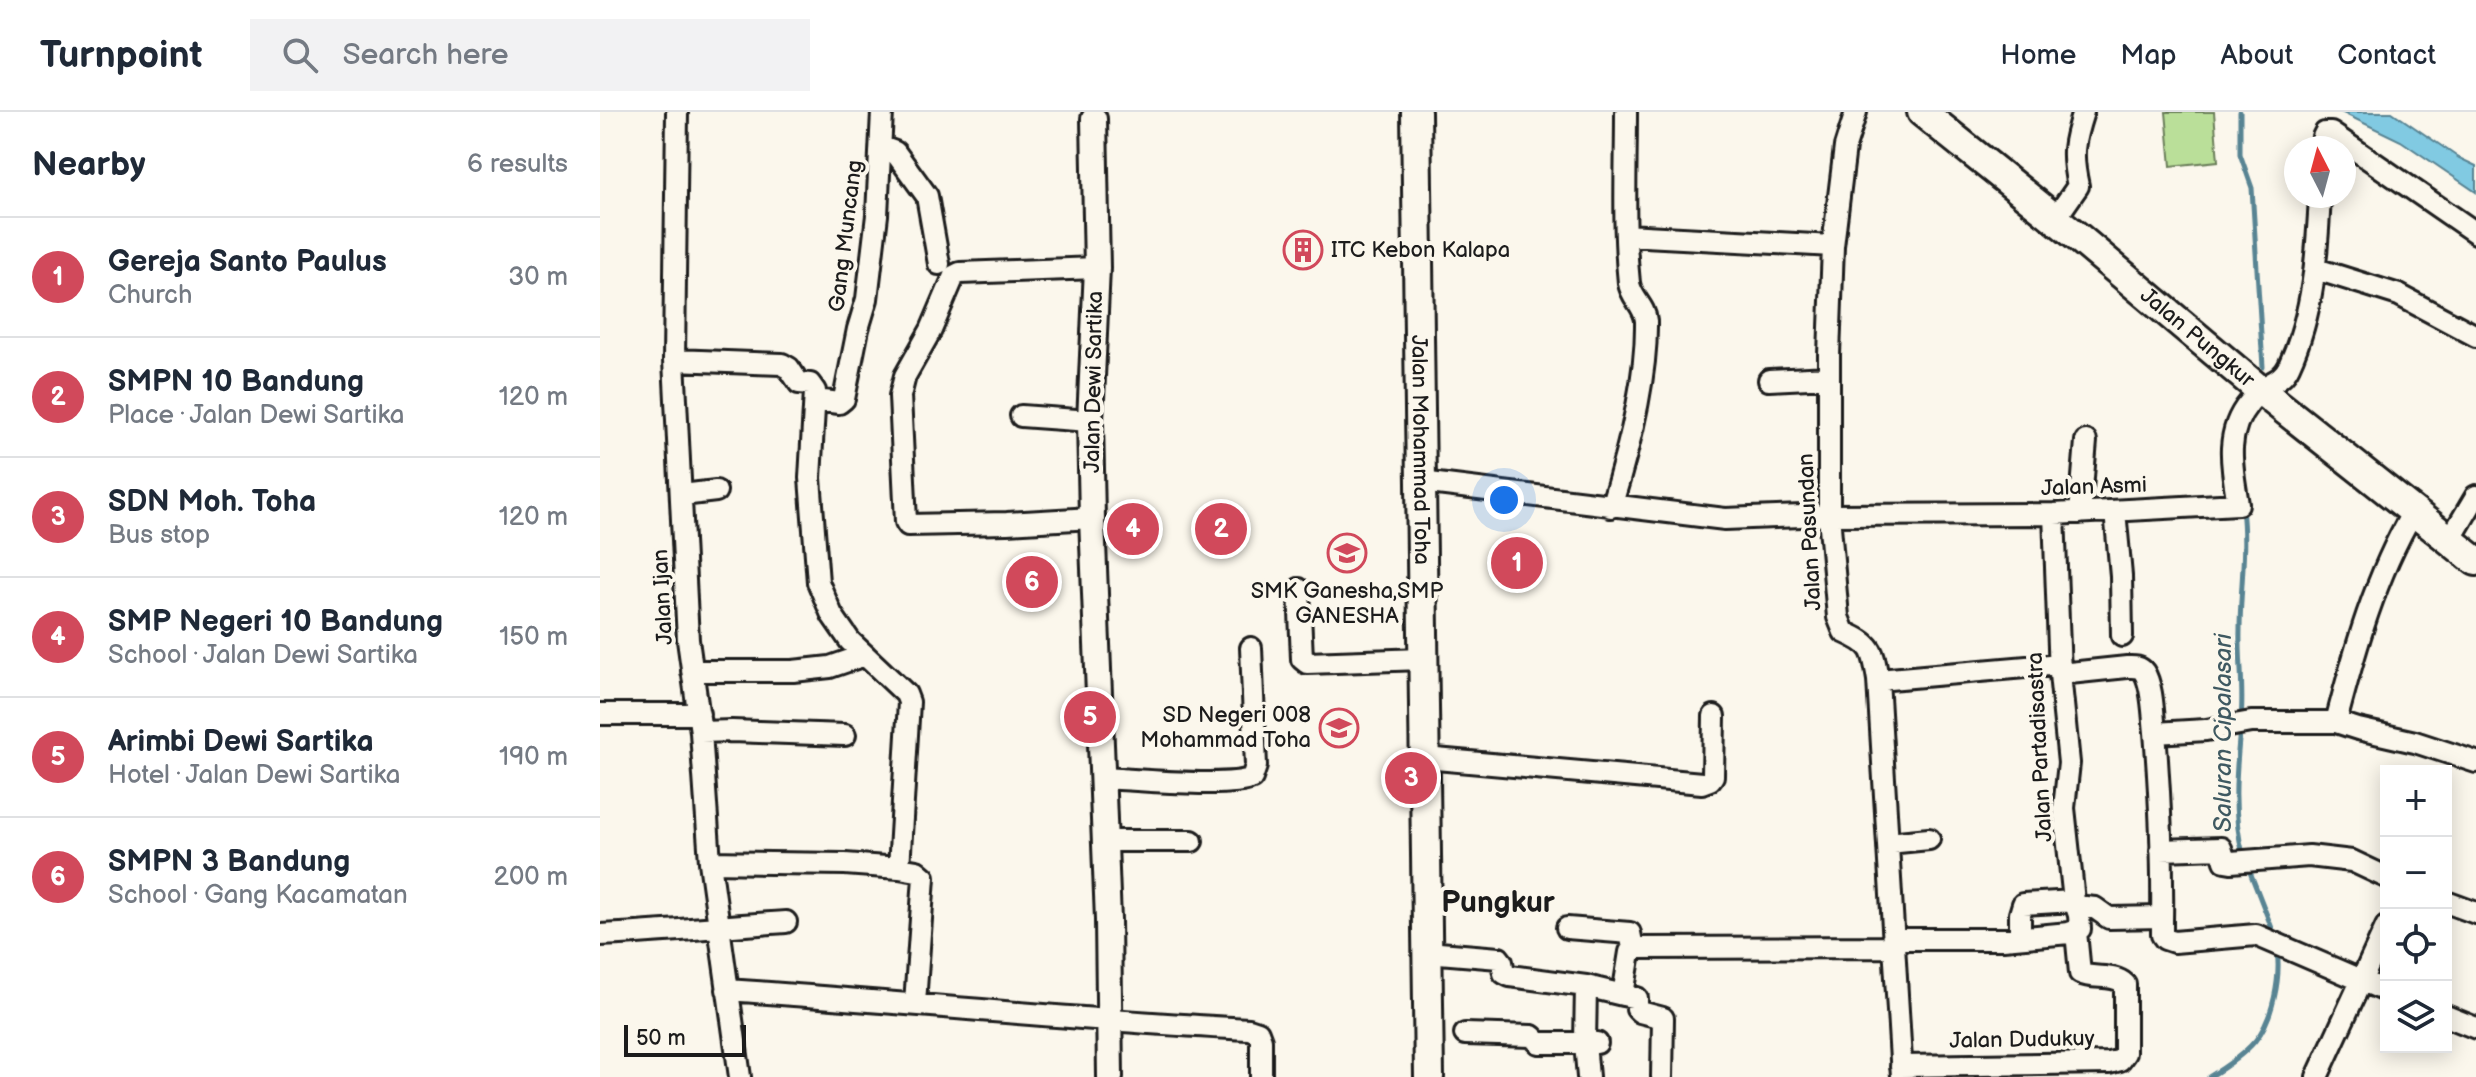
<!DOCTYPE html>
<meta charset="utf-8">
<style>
:root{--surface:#fff;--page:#f2f2f3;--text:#1f2937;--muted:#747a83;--line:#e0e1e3;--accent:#d1495b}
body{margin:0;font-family:"Balsamiq Sans",sans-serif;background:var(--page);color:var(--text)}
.controls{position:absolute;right:24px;bottom:24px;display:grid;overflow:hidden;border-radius:0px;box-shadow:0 4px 20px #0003}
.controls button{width:72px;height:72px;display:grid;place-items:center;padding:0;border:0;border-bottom:2px solid var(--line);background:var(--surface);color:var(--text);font:40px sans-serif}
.compass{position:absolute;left:1684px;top:24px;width:72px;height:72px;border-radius:50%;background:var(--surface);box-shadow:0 4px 20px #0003;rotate:354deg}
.scale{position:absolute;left:24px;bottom:20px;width:122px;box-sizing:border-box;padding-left:8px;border:4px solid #1c1c1c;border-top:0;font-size:22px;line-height:28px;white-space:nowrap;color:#1c1c1c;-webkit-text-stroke:6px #fbf7ec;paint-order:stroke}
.you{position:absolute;left:904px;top:388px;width:28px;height:28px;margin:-20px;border:6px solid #fff;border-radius:50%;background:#1a73e8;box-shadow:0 0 0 12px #1a73e833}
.badge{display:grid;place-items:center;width:52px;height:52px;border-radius:50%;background:var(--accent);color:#fff;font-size:26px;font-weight:700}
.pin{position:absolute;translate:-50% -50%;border:4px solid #fff;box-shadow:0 2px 8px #0006}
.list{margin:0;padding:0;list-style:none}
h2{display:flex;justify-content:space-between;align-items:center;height:104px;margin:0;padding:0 32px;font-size:34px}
h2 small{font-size:26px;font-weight:400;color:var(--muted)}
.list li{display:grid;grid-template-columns:52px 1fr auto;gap:24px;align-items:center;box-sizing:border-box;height:120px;padding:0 32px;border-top:2px solid var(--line)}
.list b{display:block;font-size:30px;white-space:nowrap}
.list p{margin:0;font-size:26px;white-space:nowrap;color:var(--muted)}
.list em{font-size:26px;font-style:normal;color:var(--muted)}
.icon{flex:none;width:44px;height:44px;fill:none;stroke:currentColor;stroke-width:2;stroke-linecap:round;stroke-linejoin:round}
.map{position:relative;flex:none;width:1876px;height:965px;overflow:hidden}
header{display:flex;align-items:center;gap:48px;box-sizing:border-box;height:112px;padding:0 40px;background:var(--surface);border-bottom:2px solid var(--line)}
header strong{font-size:38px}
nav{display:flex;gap:44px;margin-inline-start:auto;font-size:28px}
.search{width:560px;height:72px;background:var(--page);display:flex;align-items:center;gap:20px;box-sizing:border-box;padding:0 28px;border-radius:0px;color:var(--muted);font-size:30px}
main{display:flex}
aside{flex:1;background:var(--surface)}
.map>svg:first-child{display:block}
.green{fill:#badf99;stroke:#6b7e5a;stroke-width:2}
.water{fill:#81cae2;stroke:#598493;stroke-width:2}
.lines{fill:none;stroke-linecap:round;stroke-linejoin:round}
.stream{stroke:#598493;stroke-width:5}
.minor-casing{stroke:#1c1c1c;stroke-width:26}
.tertiary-casing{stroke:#1c1c1c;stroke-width:30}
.secondary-casing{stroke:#1c1c1c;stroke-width:34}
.minor{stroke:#fbf7ec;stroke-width:20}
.tertiary{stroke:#fbf7ec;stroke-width:24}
.secondary{stroke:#fbf7ec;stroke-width:28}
.labels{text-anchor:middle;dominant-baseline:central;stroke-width:8;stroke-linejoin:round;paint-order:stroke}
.street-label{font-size:22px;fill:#1c1c1c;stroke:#fbf7ec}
.poi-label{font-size:22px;fill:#1c1c1c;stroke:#fbf7ec;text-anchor:start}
.water-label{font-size:24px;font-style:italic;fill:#3f5961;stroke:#fbf7ec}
.district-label{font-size:30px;font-weight:bold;fill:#1c1c1c;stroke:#fbf7ec}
</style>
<header>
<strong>Turnpoint</strong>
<div class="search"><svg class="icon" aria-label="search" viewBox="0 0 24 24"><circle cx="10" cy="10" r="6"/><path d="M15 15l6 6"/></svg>Search here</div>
<nav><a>Home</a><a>Map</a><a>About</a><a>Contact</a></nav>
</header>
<main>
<aside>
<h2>Nearby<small>6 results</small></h2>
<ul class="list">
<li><span class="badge">1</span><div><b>Gereja Santo Paulus</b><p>Church</p></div><em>30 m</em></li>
<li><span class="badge">2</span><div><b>SMPN 10 Bandung</b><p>Place · Jalan Dewi Sartika</p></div><em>120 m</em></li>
<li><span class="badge">3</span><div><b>SDN Moh. Toha</b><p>Bus stop</p></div><em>120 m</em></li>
<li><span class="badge">4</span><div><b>SMP Negeri 10 Bandung</b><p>School · Jalan Dewi Sartika</p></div><em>150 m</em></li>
<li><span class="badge">5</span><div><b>Arimbi Dewi Sartika</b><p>Hotel · Jalan Dewi Sartika</p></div><em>190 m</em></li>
<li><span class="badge">6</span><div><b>SMPN 3 Bandung</b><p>School · Gang Kacamatan</p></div><em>200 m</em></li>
</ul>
</aside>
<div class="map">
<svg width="1876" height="965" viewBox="0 0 1876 965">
<rect width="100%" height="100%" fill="#fbf7ec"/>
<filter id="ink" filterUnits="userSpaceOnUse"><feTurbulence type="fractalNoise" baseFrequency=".0125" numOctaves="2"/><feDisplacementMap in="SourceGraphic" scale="16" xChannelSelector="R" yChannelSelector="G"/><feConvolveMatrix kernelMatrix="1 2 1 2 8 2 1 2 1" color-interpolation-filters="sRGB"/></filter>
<g filter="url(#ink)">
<path class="green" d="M 1566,0 L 1614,0 L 1618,49 L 1571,54 Z"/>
<path class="water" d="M 1741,0 L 1792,0 L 1859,46 L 1876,54 L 1876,80 L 1801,29 Z"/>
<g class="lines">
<path class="stream" d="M 1640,0 L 1640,42 L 1652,76 L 1663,255
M 1641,607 C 1644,577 1639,548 1640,518 C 1640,479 1647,437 1642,397
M 1640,617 C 1636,659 1632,701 1643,742
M 1648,755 L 1675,824
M 1609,965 C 1624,956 1643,943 1655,929 C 1673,907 1681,866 1677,838"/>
<g class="minor-casing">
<path id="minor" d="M 77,0 L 74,248 L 88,528 L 101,620 L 110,750 L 140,965
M 1256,0 L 1245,35 L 1233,134 L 1229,243 L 1229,403 L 1238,505 L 1244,520 C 1273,533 1273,537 1278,568 L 1302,965
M 281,35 L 295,40 L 327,84 L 339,152
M 1722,36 L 1723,25 L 1725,21 L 1731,21 L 1876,121
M 1455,107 L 1478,74 C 1471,42 1473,31 1483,0
M 1026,123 L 1233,134
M 1716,157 L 1799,183 L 1876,224
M 74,248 L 182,252 L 189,256 L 199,271 L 210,272 L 215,279 L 210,366 L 218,470 L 232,503 L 250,529 L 306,582 L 309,590 L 299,756 L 317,759 L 324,765 L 315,891
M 1169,268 L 1229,265
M 216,288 L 239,291 L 244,287 L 258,217 L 267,187 L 277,103 L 282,0
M 421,304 L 490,309
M 821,370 L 1125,407 L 1229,403 L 1454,402 L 1638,392 C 1632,356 1624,321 1649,291 C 1653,287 1656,281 1661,277 C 1672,270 1683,267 1689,254 C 1714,200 1717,142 1720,84
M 82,383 L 116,379
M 1011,395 C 1028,340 1047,266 1046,209 C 1045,194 1031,186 1029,171 C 1023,114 1026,57 1026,0
M 1515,399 L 1521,464 L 1522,524
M 1480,401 L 1486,329
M 492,406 L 407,411 L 308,413 L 306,410 L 300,284 L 305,264 L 331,218 L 354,164 L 360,161 L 497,156
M 1850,428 L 1876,384
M 699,477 L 702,547 L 707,551 L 823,547
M 92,559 L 193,559 L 230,555 L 265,543
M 1460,562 L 1527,555 C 1533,555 1540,554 1544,560 C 1553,574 1553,604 1555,620 C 1560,684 1563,748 1562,811 L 1562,823 L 1565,827 L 1574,830 L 1656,823 L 1786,879
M 1278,568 L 1460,552
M 0,602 L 99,602
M 1736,610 C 1755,537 1775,465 1813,400
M 101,620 L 132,619 L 245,623
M 1555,621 L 1606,618 L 1651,610 L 1736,610 L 1758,617 L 1815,630 L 1876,650
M 825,646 L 1102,671 L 1110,668 L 1113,664 L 1114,604
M 501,666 C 531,667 630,677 652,666 L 656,654 L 651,536
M 505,729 L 592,729
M 1288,731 L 1329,727
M 1561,738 L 1621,736 L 1625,749 L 1631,750 L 1709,744 L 1752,749 L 1786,765
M 110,750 L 245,752 L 299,756
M 1846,790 L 1876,801
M 1476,794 L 1495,796 L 1509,806 L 1562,805
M 0,823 C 62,820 124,814 186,810
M 1420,825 L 1420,802 L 1423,792 L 1474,789
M 1292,827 L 1403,827 L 1469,821 L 1480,817 L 1479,803 L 1474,789 L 1464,696 L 1469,651 L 1460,562 L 1454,402
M 1033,836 L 1293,835
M 827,840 L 899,846 L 902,850 L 904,861 L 910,864 L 986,874 L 1023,883 L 1030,840 L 1033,836 L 1030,821 L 967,816
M 986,874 L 985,931 L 988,965
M 127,878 C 301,890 474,908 649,917 L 658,920 L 661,928 L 661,965
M 1023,883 L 1037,886 L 1037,897 L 1040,900 L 1063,906 L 1062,965
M 1846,904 L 1876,916
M 865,922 L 932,924 L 939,931 L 997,931
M 1301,954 L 1509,951 L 1520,948 L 1525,941 L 1525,872 C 1513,861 1494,868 1480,861 L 1476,820
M 1717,965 L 1786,815"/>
</g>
<g class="tertiary-casing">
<path id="tertiary" d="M 494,7 L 497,156 L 490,309 L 492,406 L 508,808 L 510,965"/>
</g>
<g class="secondary-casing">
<g id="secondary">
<path id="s1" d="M 816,0 L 829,965"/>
<path id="s2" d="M 1322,0 L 1479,126 L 1660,278 L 1876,449"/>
</g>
</g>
<use href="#minor" class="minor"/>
<use href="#tertiary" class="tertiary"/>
<use href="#secondary" class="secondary"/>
</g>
</g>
<defs>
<g id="building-ring" transform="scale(2)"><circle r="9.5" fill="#fbf7ec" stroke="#d1495b" stroke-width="1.5"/><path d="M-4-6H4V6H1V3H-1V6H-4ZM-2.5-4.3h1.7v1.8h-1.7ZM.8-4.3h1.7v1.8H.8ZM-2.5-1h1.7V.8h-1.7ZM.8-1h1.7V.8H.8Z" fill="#d1495b"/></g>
<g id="school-ring" transform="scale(2)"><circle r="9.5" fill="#fbf7ec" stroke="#d1495b" stroke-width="1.5"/><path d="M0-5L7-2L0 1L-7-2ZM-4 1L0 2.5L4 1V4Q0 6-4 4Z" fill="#d1495b"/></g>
</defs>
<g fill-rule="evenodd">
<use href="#building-ring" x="703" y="138"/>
<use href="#school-ring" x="747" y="441"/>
<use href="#school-ring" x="739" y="616"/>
</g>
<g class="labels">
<g class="street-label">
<text transform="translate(246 124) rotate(-83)">Gang Muncang</text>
<text stroke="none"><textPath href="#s2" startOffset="356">Jalan Pungkur</textPath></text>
<text transform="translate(494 270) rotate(-89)">Jalan Dewi Sartika</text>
<text stroke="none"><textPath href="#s1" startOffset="338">Jalan Mohammad Toha</textPath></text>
<text transform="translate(1494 375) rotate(-2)">Jalan Asmi</text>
<text transform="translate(1210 420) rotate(-93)">Jalan Pasundan</text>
<text transform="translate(63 485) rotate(-93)">Jalan Ijan</text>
<text transform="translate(1440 635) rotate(-93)">Jalan Partadisastra</text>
<text transform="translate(1422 928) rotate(-1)">Jalan Dudukuy</text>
</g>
<g class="poi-label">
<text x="731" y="138">ITC Kebon Kalapa</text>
<text x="747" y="479" text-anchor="middle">SMK Ganesha,SMP<tspan x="747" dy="25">GANESHA</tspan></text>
<text x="711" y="603" text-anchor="end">SD Negeri 008<tspan x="711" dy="25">Mohammad Toha</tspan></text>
</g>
<g class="water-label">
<text transform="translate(1623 621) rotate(-90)">Saluran Cipalasari</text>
</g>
<g class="district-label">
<text x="898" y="791">Pungkur</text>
</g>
</g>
</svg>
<div class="controls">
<button>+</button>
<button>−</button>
<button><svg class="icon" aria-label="locate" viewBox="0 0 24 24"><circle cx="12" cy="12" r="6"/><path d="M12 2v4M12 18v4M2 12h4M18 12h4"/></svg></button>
<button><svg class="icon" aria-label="layers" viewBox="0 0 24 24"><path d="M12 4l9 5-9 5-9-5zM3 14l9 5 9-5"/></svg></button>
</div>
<svg class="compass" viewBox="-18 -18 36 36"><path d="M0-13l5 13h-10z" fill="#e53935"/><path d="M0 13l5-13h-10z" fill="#747a83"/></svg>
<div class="scale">50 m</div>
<div class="you"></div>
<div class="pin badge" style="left:917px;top:451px">1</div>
<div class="pin badge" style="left:621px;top:417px">2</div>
<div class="pin badge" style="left:811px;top:666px">3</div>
<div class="pin badge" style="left:533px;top:417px">4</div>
<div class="pin badge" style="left:490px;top:605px">5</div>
<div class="pin badge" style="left:432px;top:470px">6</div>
</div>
</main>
